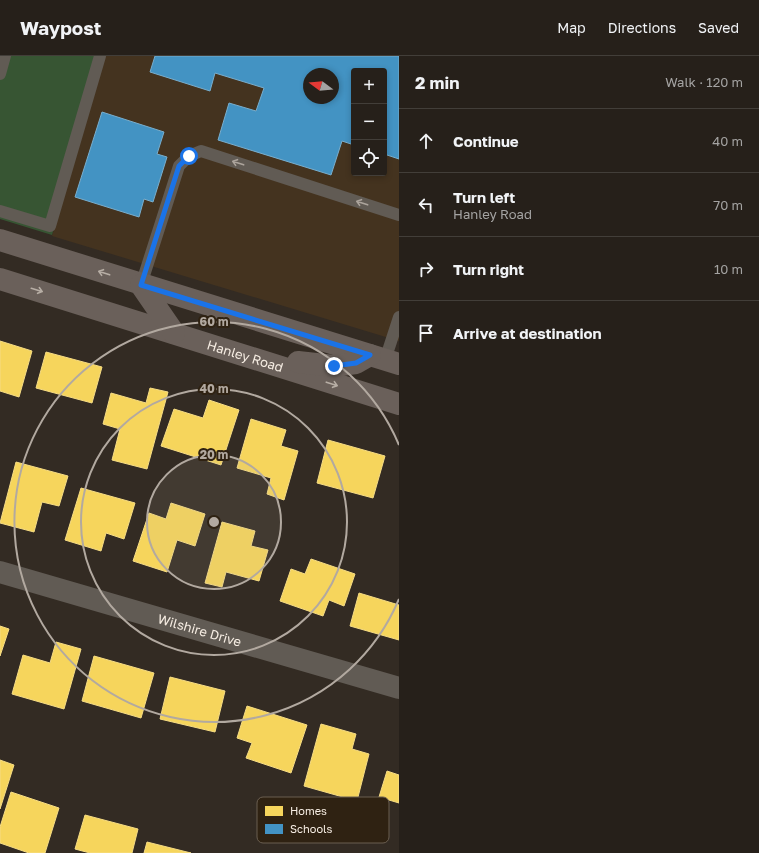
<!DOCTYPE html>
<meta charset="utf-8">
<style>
:root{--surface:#26201a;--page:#322d27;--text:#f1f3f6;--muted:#a4a3a2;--line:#423e39}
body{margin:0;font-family:"Golos Text",sans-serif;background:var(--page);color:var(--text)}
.controls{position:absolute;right:12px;top:12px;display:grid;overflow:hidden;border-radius:4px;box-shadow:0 2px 6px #0003}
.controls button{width:36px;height:36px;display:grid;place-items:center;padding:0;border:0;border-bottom:1px solid var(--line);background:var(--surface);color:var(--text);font:20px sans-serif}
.compass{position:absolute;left:303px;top:12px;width:36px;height:36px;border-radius:50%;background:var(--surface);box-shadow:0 2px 6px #0003;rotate:286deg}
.stop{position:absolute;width:12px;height:12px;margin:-9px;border:3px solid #1a73e8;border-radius:50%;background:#fff}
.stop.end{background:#1a73e8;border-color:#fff;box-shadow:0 1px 4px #0008}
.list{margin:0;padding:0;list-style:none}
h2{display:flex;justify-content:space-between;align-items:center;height:52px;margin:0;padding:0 16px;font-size:17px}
h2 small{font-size:13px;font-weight:400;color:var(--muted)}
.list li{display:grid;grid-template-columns:26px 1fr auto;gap:12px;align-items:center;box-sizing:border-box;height:64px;padding:0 16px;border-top:1px solid var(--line)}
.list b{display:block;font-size:15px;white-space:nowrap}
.list p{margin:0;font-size:13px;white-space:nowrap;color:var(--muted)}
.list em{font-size:13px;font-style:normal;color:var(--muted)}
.icon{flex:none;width:22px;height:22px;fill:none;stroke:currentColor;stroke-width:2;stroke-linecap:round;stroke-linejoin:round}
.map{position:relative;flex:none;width:399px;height:797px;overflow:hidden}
header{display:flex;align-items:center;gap:24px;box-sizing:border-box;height:56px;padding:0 20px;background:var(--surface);border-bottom:1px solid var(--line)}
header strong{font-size:19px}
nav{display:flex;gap:22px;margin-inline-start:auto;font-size:14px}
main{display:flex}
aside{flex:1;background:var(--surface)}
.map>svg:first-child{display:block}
.built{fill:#44331f;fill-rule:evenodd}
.green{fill:#375533}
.homes{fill:#f6d55c;stroke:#f6dc84}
.schools{fill:#4393c3;stroke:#79aecd;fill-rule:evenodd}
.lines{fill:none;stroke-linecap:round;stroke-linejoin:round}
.lane{stroke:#615b54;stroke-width:12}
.street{stroke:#615b54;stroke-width:22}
.secondary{stroke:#6a605a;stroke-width:22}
.oneway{stroke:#aca49c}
.oneway2{stroke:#b7aea5}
.route{stroke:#1a73e8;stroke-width:5}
.ring{fill:none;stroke:#b2a9a0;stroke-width:2}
.labels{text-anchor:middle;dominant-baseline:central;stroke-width:4;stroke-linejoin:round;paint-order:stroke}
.street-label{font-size:13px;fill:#f6ede3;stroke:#2f2212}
.key{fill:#2f2212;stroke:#6b5f51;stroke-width:1}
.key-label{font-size:11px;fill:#f6ede3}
.centre{fill:#b2a9a0;stroke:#2f2212;stroke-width:2}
.ring-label{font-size:12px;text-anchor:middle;font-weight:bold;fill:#b2a9a0;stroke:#2f2212;stroke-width:4;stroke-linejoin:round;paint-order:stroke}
</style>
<header>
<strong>Waypost</strong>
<nav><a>Map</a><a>Directions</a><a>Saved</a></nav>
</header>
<main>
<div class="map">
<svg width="399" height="797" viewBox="0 0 399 797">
<rect width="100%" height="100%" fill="#332b23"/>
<path class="built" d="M 103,0 L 399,0 L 399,285 L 52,180 ZM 354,15 L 384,15 L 384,117 L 354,117 ZM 309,18 L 333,18 L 333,42 L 309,42 Z"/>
<path class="green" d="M 0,0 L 103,0 L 52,179 L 0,163 Z"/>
<path class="homes" d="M 0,285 L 32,295 L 19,341 L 0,335 Z
M 46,296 L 102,311 L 92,347 L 36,332 Z
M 150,332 L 168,336 L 147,413 L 112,404 L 120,373 L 103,368 L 111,337 L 146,347 Z
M 209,344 L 239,354 L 221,409 L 161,390 L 174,353 L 203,362 Z
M 251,363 L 286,374 L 281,390 L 298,395 L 284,444 L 267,438 L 271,422 L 237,412 Z
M 328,384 L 385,400 L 373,442 L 317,427 Z
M 16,406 L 68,420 L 59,450 L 42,446 L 34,476 L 0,467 Z
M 81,432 L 135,447 L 124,483 L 106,477 L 101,495 L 65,484 Z
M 171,447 L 205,458 L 195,490 L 177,484 L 167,516 L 133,505 L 149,457 L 166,463 Z
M 222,466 L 255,475 L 251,490 L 268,494 L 259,525 L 226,516 L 222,531 L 205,527 Z
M 311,503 L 355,518 L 344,550 L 329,544 L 323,560 L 280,545 L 291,513 L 305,518 Z
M 359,537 L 399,549 L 399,584 L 350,570 Z
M 0,570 L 9,573 L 0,600 Z
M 56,586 L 81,593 L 64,653 L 12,638 L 23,599 L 50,607 Z
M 94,600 L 154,617 L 141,662 L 82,645 Z
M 170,621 L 225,635 L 215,676 L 160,663 Z
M 247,650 L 307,669 L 291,717 L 246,702 L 252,687 L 237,682 Z
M 321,668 L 356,678 L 352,693 L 369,698 L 357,745 L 304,730 Z
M 0,704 L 14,709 L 0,753 Z
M 387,715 L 399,719 L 399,747 L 379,741 Z
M 11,736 L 59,752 L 45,797 L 29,797 L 0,787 L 0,771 Z
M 85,759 L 138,773 L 132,797 L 90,797 L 75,793 Z
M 147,786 L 191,797 L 144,797 Z"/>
<path class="schools" d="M 155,0 L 399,0 L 399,103 L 384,98 L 384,15 L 354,15 L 354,89 L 342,85 L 331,119 L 218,84 L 229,47 L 256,55 L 264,32 L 215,17 L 210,35 L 150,16 ZM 309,18 L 333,18 L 333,42 L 309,42 Z
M 102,56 L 164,76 L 157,98 L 167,101 L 153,146 L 144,143 L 139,161 L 75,141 Z"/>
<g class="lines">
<path class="lane" d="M 0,18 L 5,0
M 0,155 L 50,170 L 100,0
M 141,229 L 179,110 L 189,100 L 201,95 L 399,159
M 385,304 L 399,261"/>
<path class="street" id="s1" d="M 0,516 L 399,632"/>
<g class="secondary">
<path d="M 0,184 L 399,308"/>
<path id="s2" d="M 0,223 L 399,348"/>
<path d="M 141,229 L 174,277"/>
<path d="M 298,306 L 334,310 L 356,307 L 370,299"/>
</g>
</g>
<defs><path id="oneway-shaft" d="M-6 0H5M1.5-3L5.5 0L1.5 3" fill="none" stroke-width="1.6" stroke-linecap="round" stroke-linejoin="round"/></defs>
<g class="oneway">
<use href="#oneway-shaft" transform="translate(238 107) rotate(-162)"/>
<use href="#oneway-shaft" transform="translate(362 147) rotate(-162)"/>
</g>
<g class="oneway2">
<use href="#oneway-shaft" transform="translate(104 217) rotate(-162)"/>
<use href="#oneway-shaft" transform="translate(37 234) rotate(17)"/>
<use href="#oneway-shaft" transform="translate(332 328) rotate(18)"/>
</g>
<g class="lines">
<path class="route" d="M 189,100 L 179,110 L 141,229 L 370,299 L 356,307 L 334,310"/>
</g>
<circle cx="214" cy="466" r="67" fill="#b2a9a0" fill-opacity=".12"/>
<g class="ring">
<circle cx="214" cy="466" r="67"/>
<circle cx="214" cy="466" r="133"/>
<path d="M399 543A200 200 0 1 1 399 389"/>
</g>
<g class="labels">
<g class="street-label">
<text stroke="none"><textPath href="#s2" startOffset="257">Hanley Road</textPath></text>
<text stroke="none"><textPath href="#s1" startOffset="208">Wilshire Drive</textPath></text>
</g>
</g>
<rect x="257" y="741" width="132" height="46" rx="6" class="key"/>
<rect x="265" y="750" width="18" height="10" fill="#f6d55c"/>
<rect x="265" y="768" width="18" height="10" fill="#4393c3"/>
<g class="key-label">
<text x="290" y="759">Homes</text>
<text x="290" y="777">Schools</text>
</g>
<circle cx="214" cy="466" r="6" class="centre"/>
<g class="ring-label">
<text x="214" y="270">60 m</text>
<text x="214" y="337">40 m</text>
<text x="214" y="403">20 m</text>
</g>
</svg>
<div class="controls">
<button>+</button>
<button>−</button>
<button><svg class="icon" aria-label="locate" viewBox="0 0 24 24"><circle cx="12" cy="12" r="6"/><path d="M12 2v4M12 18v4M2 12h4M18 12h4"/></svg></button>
</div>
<svg class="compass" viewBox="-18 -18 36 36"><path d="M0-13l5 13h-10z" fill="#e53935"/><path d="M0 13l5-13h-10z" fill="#a4a3a2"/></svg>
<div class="stop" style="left:189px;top:100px"></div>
<div class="stop end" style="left:334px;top:310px"></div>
</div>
<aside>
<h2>2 min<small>Walk · 120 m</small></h2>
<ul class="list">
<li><svg class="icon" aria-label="ahead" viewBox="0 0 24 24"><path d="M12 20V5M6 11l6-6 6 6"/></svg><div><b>Continue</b></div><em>40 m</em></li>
<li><svg class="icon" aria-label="left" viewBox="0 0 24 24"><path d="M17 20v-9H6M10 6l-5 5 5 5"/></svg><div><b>Turn left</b><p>Hanley Road</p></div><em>70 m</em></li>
<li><svg class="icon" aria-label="right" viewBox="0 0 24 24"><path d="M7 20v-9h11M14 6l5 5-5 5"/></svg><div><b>Turn right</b></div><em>10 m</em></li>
<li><svg class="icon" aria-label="arrive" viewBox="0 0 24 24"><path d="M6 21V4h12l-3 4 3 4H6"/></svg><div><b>Arrive at destination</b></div></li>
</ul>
</aside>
</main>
